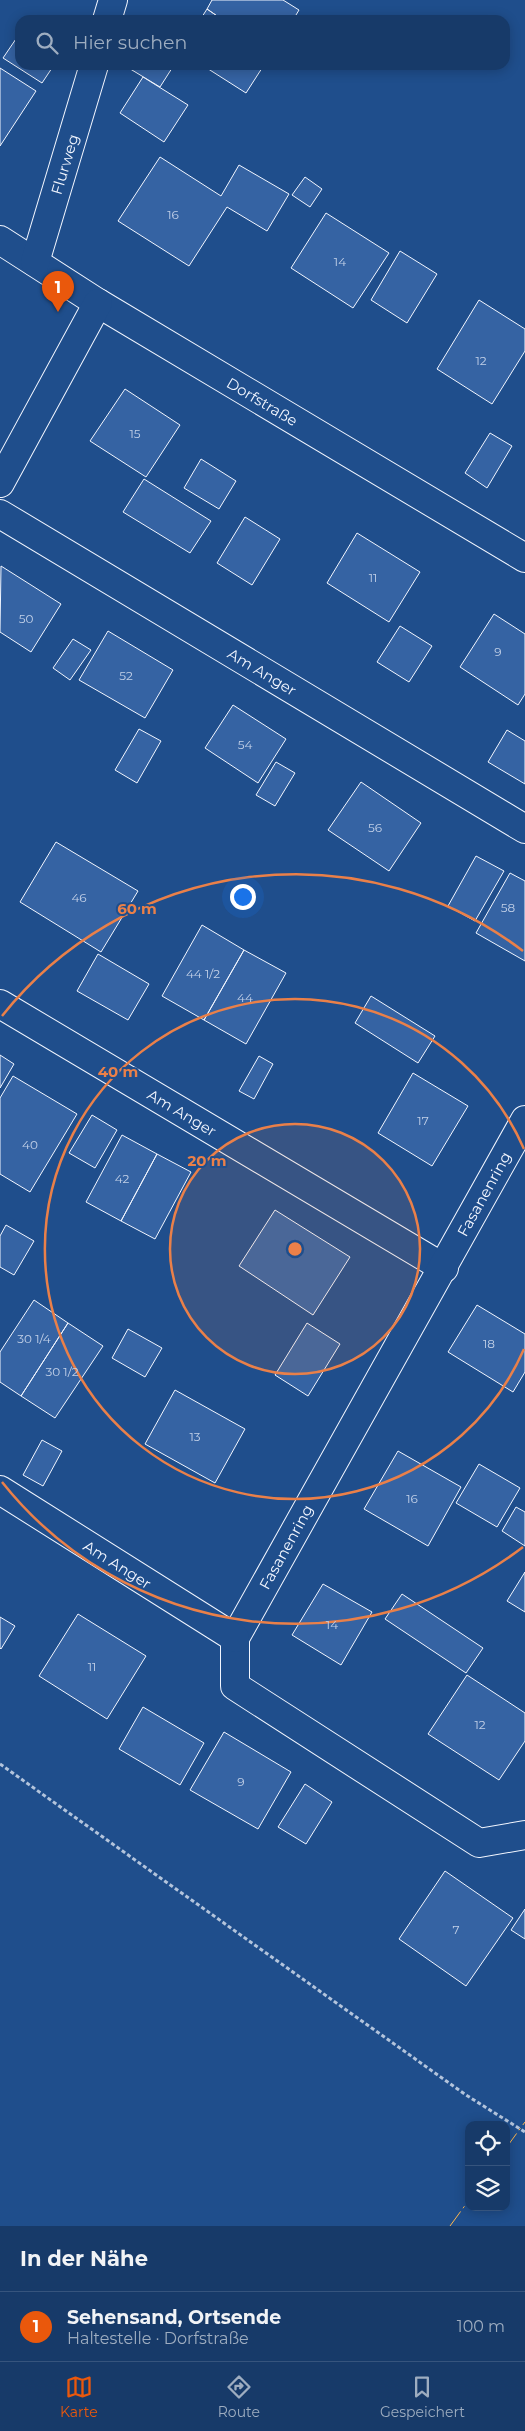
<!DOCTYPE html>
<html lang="de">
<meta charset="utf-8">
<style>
:root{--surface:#173a69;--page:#20416f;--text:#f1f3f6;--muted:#9eadc0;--line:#36547d;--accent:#ea580c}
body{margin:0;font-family:Montserrat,sans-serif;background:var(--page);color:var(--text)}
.controls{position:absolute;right:15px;bottom:15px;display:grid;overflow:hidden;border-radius:10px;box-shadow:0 2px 12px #0003}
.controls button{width:45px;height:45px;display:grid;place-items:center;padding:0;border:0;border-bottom:1px solid var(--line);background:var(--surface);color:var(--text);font:25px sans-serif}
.you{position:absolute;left:242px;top:896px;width:18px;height:18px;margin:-12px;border:4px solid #fff;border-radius:50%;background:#1a73e8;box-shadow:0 0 0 8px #1a73e833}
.badge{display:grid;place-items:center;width:32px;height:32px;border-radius:50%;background:var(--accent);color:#fff;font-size:16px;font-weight:700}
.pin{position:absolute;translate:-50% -41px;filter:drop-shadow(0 1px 2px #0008)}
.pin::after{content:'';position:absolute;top:26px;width:18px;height:15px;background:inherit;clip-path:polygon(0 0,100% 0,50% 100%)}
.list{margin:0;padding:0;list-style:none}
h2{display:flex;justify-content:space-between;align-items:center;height:65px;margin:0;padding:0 20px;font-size:21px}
h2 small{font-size:16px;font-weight:400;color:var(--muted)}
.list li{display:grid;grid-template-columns:32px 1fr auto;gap:15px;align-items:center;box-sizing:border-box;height:70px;padding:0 20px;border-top:1px solid var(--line)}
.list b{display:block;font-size:19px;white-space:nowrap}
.list p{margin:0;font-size:16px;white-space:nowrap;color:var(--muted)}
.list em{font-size:16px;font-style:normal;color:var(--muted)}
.icon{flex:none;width:28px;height:28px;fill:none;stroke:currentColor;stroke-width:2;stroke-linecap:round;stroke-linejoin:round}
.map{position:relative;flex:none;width:525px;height:2226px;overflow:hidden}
.search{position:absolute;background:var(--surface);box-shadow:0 2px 12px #0003;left:15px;right:15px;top:15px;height:55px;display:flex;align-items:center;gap:12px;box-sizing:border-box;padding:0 18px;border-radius:15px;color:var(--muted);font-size:19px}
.sheet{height:135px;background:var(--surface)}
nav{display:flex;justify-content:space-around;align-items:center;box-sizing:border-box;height:70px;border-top:1px solid var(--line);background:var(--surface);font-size:14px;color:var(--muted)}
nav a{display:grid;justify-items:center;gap:2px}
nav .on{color:var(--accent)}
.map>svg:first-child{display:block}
.building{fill:#3563a3;stroke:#f2f6ff}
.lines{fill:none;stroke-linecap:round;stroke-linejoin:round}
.minor-casing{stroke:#f2f6ff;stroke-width:30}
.path{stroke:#b3c4dc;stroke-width:3;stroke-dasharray:4 2.5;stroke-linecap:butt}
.minor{stroke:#1f4e8c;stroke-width:28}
.power{stroke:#ffb74d;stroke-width:1;stroke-dasharray:18 4 2.5 4;stroke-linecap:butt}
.ring{fill:none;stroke:#ea8049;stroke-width:2.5}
.labels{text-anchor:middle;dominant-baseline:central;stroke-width:4;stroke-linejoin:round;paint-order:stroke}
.number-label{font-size:12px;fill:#c3d1e8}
.street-label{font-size:15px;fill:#f2f6ff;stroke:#1f4e8c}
.centre{fill:#ea8049;stroke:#1f4e8c;stroke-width:2.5}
.ring-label{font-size:15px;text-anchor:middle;font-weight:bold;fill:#ea8049;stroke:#1f4e8c;stroke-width:4;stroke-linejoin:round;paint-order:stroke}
</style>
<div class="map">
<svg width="525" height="2226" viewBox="0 0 525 2226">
<rect width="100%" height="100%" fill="#1f4e8c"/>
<path class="building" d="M 212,0 L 283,0 L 299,10 L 293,20 L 223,20 L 207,9 Z
M 207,9 L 223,20 L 200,20 Z
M 20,33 L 20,65 L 54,65 L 42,83 L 3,58 Z
M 128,65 L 174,65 L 160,87 L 127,67 Z
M 202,65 L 264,65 L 246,93 Z
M 0,68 L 36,91 L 0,146 Z
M 143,77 L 188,105 L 164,142 L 120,113 Z
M 160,157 L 221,196 L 239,165 L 289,194 L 267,231 L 227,207 L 189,266 L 118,221 Z
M 305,177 L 322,189 L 310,207 L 292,195 Z
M 326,213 L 389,253 L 353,308 L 291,268 Z
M 400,251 L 437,274 L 407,323 L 371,300 Z
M 479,300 L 525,329 L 525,351 L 492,404 L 437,369 Z
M 125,389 L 180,425 L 146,477 L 90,441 Z
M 490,433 L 512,446 L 487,488 L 465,473 Z
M 201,459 L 236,481 L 219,509 L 184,488 Z
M 144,479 L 211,521 L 190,553 L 123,512 Z
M 245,517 L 280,539 L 252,585 L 217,563 Z
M 357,533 L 420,572 L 389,622 L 327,583 Z
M 1,566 L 61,604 L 31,652 L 0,632 Z
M 494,614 L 525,634 L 525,694 L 518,705 L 460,667 Z
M 400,626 L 432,646 L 409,682 L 377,662 Z
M 108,631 L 173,670 L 145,718 L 79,680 Z
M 73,639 L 91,650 L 70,680 L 53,668 Z
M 233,705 L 286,739 L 258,783 L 205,748 Z
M 139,729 L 161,741 L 137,783 L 115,770 Z
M 507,730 L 525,741 L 525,784 L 488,762 Z
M 276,762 L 295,773 L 275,806 L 256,795 Z
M 361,782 L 421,823 L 389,871 L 328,830 Z
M 56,842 L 138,891 L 101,952 L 20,902 Z
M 476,856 L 504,871 L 475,921 L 448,906 Z
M 510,873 L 525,881 L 525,961 L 476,933 Z
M 202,925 L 244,950 L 204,1020 L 162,996 Z
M 244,950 L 286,973 L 246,1044 L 204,1020 Z
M 98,954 L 149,984 L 128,1020 L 77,991 Z
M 371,996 L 435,1036 L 418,1063 L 355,1023 Z
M 0,1055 L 14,1064 L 0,1088 Z
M 259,1056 L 273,1064 L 254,1099 L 239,1091 Z
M 413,1073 L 468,1106 L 432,1166 L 378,1133 Z
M 13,1076 L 77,1114 L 30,1192 L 0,1174 L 0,1098 Z
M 92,1115 L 117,1130 L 95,1168 L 69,1153 Z
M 122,1135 L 157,1154 L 121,1221 L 86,1202 Z
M 157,1154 L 191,1172 L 155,1239 L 121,1221 Z
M 275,1210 L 350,1257 L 313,1315 L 239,1266 Z
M 6,1225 L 34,1241 L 14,1275 L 0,1267 L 0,1236 Z
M 34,1300 L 68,1323 L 21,1396 L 0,1382 L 0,1352 Z
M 477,1305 L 525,1334 L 525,1372 L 513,1392 L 448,1352 Z
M 68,1323 L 103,1346 L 55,1418 L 21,1396 Z
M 307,1323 L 340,1344 L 308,1396 L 275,1375 Z
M 128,1329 L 162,1348 L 145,1377 L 112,1358 Z
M 175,1390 L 245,1429 L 215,1483 L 145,1444 Z
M 42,1440 L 62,1451 L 43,1486 L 23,1475 Z
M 398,1451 L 461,1487 L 428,1546 L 364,1509 Z
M 479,1464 L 520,1488 L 497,1527 L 456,1503 Z
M 516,1507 L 525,1512 L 525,1546 L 502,1531 Z
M 525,1572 L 525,1612 L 507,1601 Z
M 323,1584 L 372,1612 L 341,1665 L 292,1635 Z
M 402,1594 L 483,1648 L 466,1673 L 385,1619 Z
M 78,1614 L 146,1656 L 107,1719 L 39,1676 Z
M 0,1617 L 15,1626 L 1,1649 L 0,1648 Z
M 467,1675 L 525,1713 L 525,1741 L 499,1780 L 428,1734 Z
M 143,1707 L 204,1743 L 180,1785 L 119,1749 Z
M 224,1732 L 291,1772 L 258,1829 L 190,1790 Z
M 305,1784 L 332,1802 L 306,1844 L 278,1827 Z
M 445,1871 L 513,1918 L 466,1986 L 399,1939 Z
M 525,1909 L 525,1939 L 511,1930 Z"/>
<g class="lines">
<g class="minor-casing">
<g id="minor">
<path d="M 107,20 L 113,0"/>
<path id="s1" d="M 0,240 L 98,303 L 525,558"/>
<path id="s2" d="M 35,262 L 94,65"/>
<path d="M 0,483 L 98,303"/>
<path id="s3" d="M 0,514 L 525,829"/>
<path id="s4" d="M 0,1004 L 444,1268"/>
<path d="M 525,1120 L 235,1638 L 235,1686 L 479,1843 L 525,1835"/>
<path id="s5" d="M 0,1490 L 235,1638"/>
</g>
</g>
<path class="path" d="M 0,1764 L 466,2095 L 525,2132"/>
<use href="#minor" class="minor"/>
<path class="power" d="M 506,2148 L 525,2122
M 450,2226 L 469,2200"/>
</g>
<circle cx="295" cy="1249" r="125" fill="#ea8049" fill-opacity=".12"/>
<g class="ring">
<circle cx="295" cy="1249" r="125"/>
<path d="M524 1349A250 250 0 1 1 524 1149"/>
<path d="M523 1547A375 375 0 0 1 2 1482M2 1016A375 375 0 0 1 523 951"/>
</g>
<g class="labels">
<g class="number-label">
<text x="173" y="214">16</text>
<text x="340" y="261">14</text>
<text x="481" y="360">12</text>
<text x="135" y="433">15</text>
<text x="373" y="577">11</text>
<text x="26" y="618">50</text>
<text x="498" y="651">9</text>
<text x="126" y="675">52</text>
<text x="245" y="744">54</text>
<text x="375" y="827">56</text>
<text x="79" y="897">46</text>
<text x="508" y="907">58</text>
<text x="203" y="973">44 1/2</text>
<text x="245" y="997">44</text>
<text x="423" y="1120">17</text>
<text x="30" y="1144">40</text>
<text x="122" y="1178">42</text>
<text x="34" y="1338">30 1/4</text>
<text x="489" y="1343">18</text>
<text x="62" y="1371">30 1/2</text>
<text x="195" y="1436">13</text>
<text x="412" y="1498">16</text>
<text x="332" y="1624">14</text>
<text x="92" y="1666">11</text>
<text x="480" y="1724">12</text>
<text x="241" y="1781">9</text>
<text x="456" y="1929">7</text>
</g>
<g class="street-label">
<text stroke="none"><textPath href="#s2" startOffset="102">Flurweg</textPath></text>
<text stroke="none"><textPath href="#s1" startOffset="308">Dorfstraße</textPath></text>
<text stroke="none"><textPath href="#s3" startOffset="306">Am Anger</textPath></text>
<text stroke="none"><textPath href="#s4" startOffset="212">Am Anger</textPath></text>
<text transform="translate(484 1194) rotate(-61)">Fasanenring</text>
<text transform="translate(286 1547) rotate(-61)">Fasanenring</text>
<text stroke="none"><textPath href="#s5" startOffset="139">Am Anger</textPath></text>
</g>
</g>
<circle cx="295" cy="1249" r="8" class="centre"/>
<g class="ring-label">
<text x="137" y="914">60 m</text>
<text x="118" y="1077">40 m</text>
<text x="207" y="1166">20 m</text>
</g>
</svg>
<div class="controls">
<button><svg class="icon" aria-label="locate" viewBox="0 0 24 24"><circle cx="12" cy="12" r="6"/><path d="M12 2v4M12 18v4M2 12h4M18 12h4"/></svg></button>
<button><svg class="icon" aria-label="layers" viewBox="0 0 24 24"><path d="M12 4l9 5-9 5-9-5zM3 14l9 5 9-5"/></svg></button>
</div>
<div class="you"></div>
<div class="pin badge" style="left:58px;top:312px">1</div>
<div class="search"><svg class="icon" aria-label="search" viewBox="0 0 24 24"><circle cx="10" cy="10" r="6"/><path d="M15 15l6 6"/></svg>Hier suchen</div>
</div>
<section class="sheet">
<h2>In der Nähe<small></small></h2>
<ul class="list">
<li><span class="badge">1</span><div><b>Sehensand, Ortsende</b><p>Haltestelle · Dorfstraße</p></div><em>100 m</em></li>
</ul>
</section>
<nav>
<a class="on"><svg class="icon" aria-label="map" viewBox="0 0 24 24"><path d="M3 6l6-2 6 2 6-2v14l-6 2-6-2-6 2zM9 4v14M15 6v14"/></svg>Karte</a>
<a><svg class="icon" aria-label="directions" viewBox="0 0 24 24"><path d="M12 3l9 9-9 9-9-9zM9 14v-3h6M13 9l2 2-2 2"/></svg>Route</a>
<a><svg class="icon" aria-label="saved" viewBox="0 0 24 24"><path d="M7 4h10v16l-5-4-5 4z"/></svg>Gespeichert</a>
</nav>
